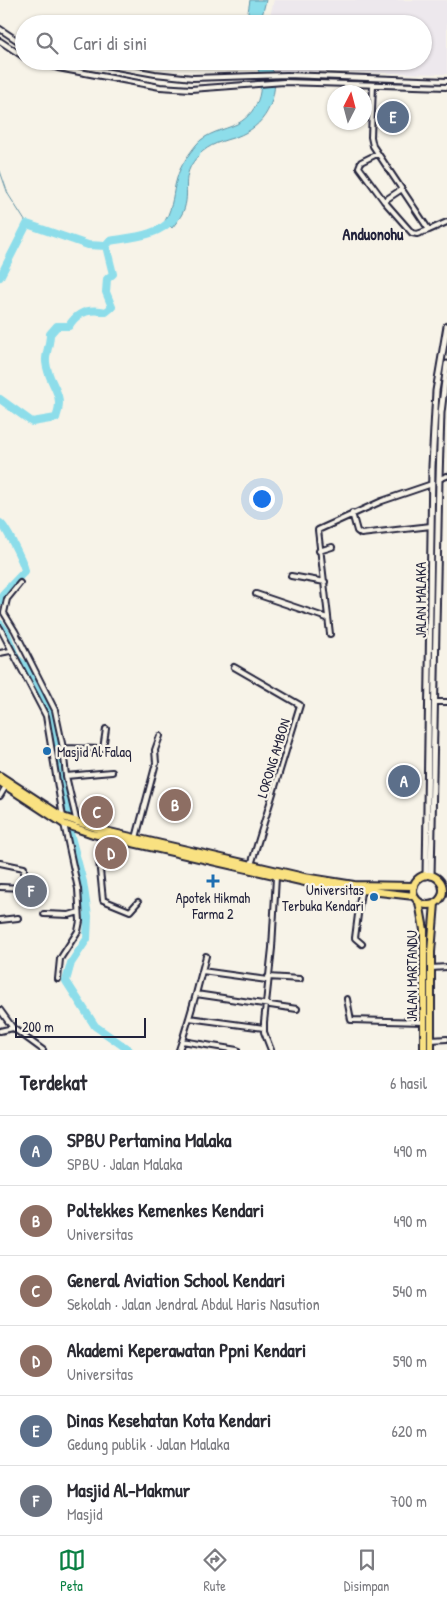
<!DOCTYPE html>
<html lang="id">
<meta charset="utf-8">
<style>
:root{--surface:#fff;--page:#f7f7f7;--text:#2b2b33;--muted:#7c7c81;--line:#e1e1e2;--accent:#0b8043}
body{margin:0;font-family:"Patrick Hand",sans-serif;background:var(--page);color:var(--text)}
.compass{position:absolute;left:327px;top:85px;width:45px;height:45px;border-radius:50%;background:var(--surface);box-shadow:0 1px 4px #0004;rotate:6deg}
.scale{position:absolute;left:15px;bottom:12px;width:131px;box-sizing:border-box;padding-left:5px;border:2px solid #22223b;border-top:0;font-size:14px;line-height:18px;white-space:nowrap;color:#22223b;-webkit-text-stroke:4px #f7f3e8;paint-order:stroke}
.you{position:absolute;left:261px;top:498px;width:18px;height:18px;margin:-12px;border:4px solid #fff;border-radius:50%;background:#1a73e8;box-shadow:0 0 0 8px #1a73e833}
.badge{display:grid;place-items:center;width:32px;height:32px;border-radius:50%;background:var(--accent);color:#fff;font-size:16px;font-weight:700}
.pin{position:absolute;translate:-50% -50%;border:2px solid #fff;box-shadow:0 1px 5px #0006}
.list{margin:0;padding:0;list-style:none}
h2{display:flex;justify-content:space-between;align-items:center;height:65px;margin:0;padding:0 20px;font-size:21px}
h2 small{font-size:16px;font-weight:400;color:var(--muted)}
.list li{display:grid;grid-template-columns:32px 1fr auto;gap:15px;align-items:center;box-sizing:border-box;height:70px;padding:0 20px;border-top:1px solid var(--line)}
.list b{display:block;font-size:19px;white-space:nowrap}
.list p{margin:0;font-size:16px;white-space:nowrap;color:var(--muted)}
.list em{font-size:16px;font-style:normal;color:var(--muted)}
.icon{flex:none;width:28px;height:28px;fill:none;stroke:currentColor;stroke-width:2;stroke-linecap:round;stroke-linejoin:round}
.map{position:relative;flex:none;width:447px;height:1050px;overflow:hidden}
.search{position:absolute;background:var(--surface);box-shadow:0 1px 4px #0004;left:15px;right:15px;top:15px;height:55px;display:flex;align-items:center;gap:12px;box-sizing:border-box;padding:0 18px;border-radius:28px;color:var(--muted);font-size:19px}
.sheet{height:485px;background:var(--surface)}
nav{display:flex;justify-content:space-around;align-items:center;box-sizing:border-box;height:70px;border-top:1px solid var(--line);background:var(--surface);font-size:14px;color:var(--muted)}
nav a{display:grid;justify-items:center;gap:2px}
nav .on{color:var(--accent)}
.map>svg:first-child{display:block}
.built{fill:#ede8ed}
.water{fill:#8dddea;stroke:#6292a4}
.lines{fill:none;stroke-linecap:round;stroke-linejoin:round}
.stream{stroke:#6292a4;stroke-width:1}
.river{stroke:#8dddea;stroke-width:8}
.minor-casing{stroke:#22223b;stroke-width:8}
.tertiary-casing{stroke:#22223b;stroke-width:9}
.trunk-casing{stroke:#22223b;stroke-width:10}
.minor{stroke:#f7f3e8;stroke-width:4}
.tertiary{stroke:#f7f3e8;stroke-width:5}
.trunk{stroke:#f9e181;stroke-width:6}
.poi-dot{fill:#1f6fb2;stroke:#f7f3e8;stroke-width:2}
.labels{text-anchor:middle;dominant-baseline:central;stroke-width:4.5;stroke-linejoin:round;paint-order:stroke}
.street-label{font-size:14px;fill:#22223b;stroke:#f7f3e8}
.poi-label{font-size:14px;fill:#22223b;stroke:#f7f3e8;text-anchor:start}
.quarter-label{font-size:16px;font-weight:bold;fill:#22223b;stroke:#f7f3e8}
</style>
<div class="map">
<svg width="447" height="1050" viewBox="0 0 447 1050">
<rect width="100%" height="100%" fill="#f7f3e8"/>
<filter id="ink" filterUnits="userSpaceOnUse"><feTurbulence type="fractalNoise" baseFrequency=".02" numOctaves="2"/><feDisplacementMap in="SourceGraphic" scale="10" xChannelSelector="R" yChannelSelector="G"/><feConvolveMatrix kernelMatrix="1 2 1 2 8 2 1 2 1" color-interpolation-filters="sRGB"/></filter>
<g filter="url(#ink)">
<path class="built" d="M 274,0 L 447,0 L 447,74 L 270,71 L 269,61 L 423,61 L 423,24 L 268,24 Z"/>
<path class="water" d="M 250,0 L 266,0 L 260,24 L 246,24 Z
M 255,61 L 266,61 L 267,65 L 275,73 C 276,102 266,126 236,137 C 223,141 209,144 199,155 C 178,177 192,191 183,212 C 180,218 176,223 172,228 L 165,221 C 174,205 172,194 177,178 C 180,166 189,154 196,145 C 205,133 224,130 237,124 C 261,111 266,84 255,61 Z"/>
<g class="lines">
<path class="stream" d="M 0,171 L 8,194 L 27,224"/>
<path class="river" d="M 0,277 L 27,224 L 88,245 L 106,246 L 110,241 L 115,240 C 135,237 160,235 173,218
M 0,399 L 32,422 L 56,418 C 66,392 48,385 46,362 C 45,355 50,345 50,334 L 57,326 L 69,326 C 77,312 90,308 106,312 L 112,307 L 106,292 L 107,279 L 113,274 L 106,246
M 0,523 C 5,525 24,563 25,571 L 3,594 L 0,601
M 0,624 L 6,632 L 16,658 L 23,664 L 40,692 L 51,714 L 59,775 L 69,807 L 70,833 L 83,882 L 88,916 L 87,939 L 71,963 L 66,981 L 95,1026 L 129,1050"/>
<g class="minor-casing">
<path id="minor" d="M 0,29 L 24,45
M 0,41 L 24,57
M 33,61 L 58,68 L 160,87 L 191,89 L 284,82 L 447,87
M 83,61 L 155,74 L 193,78 L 287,75 L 447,81
M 373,85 L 371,137 L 373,146 L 429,230 L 447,222
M 377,154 L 361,162 L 359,167 L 384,201
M 402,189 L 384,201 L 412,233 L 417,234 L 429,230
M 439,479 L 447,476
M 352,513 L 357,531 L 361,534 L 431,526
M 319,551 L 332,547
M 291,576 L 325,582
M 20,583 L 7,599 L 4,613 L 15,631 L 55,710 L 63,748 L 66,776
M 256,594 L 327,618
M 0,628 L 46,716 L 63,817
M 330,634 L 318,530 L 382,501 L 432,484
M 0,653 L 10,651
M 234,667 L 300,705 L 251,865
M 436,702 L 447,702
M 63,748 L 103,749 L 106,729
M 0,796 L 6,786
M 77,823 L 66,776 L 112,772
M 103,837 L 99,860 L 103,900 L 130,911 L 138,902
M 136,838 L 156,763 L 155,750 L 160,736
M 0,863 L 24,868 L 24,898
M 0,887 L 24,888
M 361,891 L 355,938 L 362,944
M 44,914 L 69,915 L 79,912
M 0,920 L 18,918
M 431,968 L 447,967
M 202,971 L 206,956
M 268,977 L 300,979
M 58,979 L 60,959 L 78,931 L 80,921 L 78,889 L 64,824
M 267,980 L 202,971 L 196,994 L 297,1009
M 196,994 L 189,1018 L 264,1028
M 347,999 L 351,1020 L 424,1022
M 0,1010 L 13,1028 L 43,1050
M 189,1018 L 182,1041 L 237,1050
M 0,1031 L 13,1028
M 431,1040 L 447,1039
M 179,1050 L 182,1041
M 271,1050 L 264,1032 L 264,1022 L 272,948 L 276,877"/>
</g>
<g class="tertiary-casing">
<path id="tertiary" d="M 426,876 L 432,466 L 436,391 L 447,326
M 431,876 L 439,479 L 441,413 L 447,364"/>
</g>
<g class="trunk-casing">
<path id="trunk" d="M 0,776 L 63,817 L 101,830 L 304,877 L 354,885 L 414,886
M 0,782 L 64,824 L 93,834 L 318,885 L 414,896
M413 890a15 15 0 1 1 30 0a15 15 0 1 1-30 0Z
M 419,902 L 424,930 L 424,1050
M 431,1050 L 431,952 L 435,903"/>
</g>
<use href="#minor" class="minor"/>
<use href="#tertiary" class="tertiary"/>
<use href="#trunk" class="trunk"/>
</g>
</g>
<g class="poi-dot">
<circle cx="47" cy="751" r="5"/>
<path d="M210.5 873.5h5v5h5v5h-5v5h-5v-5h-5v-5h5z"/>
<circle cx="374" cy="897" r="5"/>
</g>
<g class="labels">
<g class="street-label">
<text transform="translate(420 600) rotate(-90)">JALAN MALAKA</text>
<text transform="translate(273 758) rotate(-73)">LORONG AMBON</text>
<text transform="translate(411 976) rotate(-90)">JALAN MARTANDU</text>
</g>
<g class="poi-label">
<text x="57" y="751">Masjid Al Falaq</text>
<text x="364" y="889" text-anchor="end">Universitas<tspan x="364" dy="16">Terbuka Kendari</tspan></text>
<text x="213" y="897" text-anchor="middle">Apotek Hikmah<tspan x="213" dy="16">Farma 2</tspan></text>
</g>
<g class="quarter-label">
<text x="373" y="234">Anduonohu</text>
</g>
</g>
</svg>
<svg class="compass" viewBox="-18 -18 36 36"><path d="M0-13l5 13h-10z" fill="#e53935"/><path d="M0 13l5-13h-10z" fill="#7c7c81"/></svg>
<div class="scale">200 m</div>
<div class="you"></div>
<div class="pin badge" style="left:404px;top:781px;background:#5c6f8a">A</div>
<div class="pin badge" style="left:175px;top:805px;background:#8d6e63">B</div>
<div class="pin badge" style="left:97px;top:812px;background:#8d6e63">C</div>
<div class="pin badge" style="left:111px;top:853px;background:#8d6e63">D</div>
<div class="pin badge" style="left:393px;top:117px;background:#5c6f8a">E</div>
<div class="pin badge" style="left:31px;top:891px;background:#6b7280">F</div>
<div class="search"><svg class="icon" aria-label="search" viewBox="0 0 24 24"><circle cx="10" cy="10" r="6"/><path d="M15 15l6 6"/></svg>Cari di sini</div>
</div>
<section class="sheet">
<h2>Terdekat<small>6 hasil</small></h2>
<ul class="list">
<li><span class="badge" style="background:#5c6f8a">A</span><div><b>SPBU Pertamina Malaka</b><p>SPBU · Jalan Malaka</p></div><em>490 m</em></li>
<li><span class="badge" style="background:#8d6e63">B</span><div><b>Poltekkes Kemenkes Kendari</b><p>Universitas</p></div><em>490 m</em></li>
<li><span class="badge" style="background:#8d6e63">C</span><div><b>General Aviation School Kendari</b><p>Sekolah · Jalan Jendral Abdul Haris Nasution</p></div><em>540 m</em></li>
<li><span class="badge" style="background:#8d6e63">D</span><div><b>Akademi Keperawatan Ppni Kendari</b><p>Universitas</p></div><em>590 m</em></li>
<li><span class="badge" style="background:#5c6f8a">E</span><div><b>Dinas Kesehatan Kota Kendari</b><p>Gedung publik · Jalan Malaka</p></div><em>620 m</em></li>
<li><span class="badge" style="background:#6b7280">F</span><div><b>Masjid Al-Makmur</b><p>Masjid</p></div><em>700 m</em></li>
</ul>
</section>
<nav>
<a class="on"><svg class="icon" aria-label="map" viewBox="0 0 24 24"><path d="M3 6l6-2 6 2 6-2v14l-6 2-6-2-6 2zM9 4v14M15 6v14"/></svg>Peta</a>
<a><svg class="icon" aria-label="directions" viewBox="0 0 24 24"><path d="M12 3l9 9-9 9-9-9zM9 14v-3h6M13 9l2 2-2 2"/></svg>Rute</a>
<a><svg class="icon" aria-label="saved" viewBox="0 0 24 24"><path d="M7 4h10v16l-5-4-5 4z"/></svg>Disimpan</a>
</nav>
